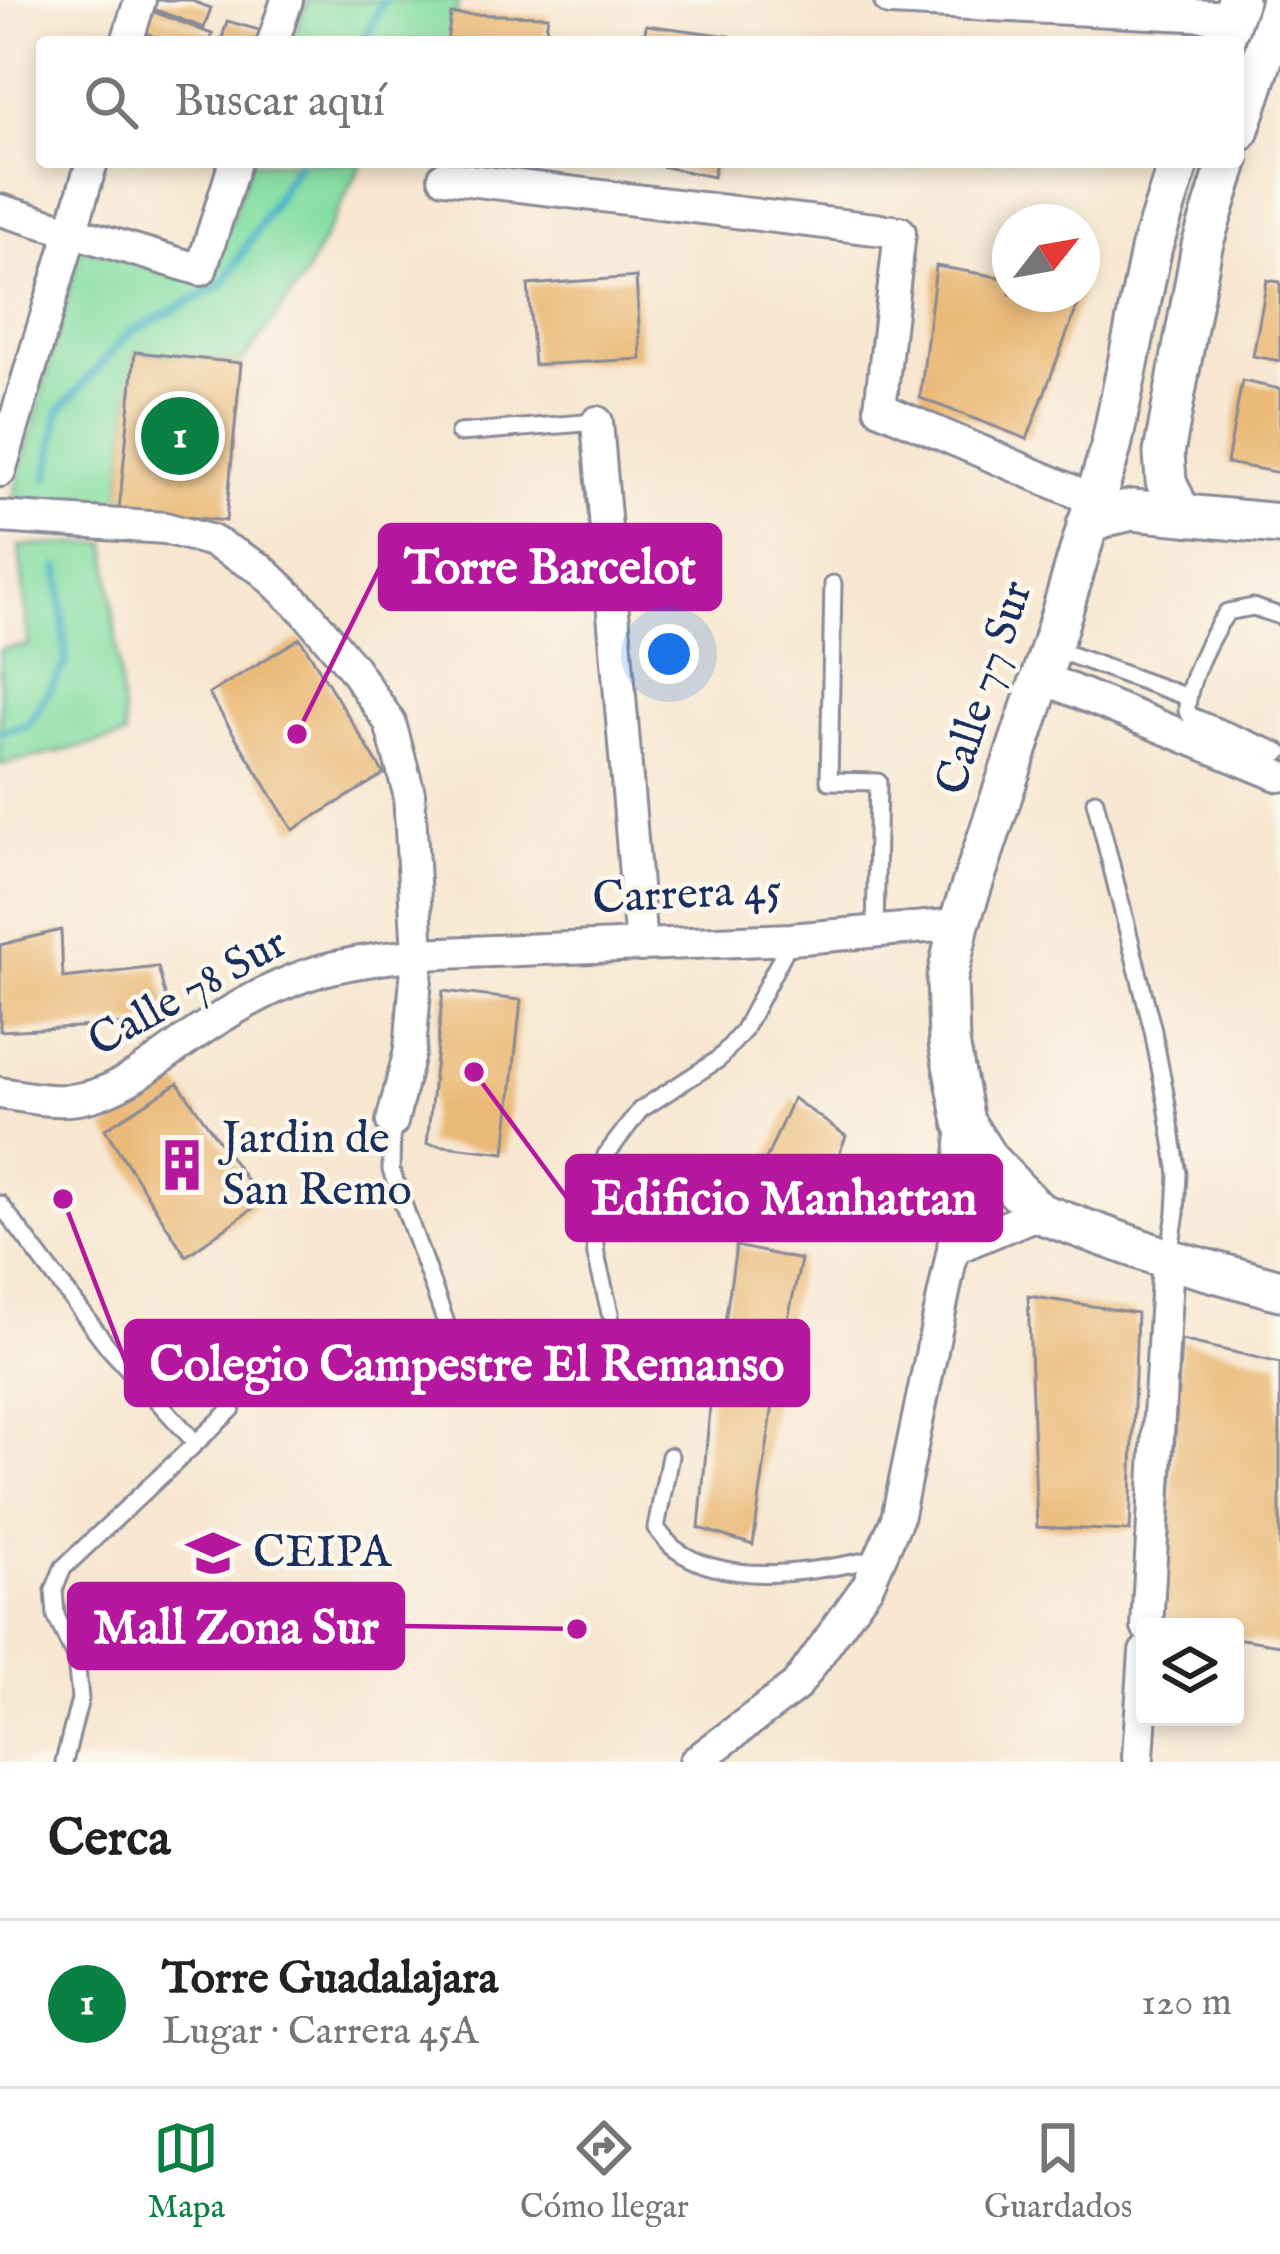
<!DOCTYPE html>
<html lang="es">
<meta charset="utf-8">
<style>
:root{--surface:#fff;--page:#f2f2f2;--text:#222;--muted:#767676;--line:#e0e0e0;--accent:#0b8043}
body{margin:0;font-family:"IM FELL English",serif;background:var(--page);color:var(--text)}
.controls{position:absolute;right:36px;bottom:36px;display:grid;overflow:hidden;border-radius:12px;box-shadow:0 6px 18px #0003}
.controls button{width:108px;height:108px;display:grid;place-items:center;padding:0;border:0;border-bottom:3px solid var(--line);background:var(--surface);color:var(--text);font:60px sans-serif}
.compass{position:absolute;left:992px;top:204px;width:108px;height:108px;border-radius:50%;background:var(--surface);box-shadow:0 6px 18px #0003;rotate:59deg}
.you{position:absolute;left:669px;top:654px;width:42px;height:42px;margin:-30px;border:9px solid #fff;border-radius:50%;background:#1a73e8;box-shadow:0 0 0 18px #1a73e833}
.badge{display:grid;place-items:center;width:78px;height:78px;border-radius:50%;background:var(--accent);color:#fff;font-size:39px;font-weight:700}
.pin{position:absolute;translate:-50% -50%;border:6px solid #fff;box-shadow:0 3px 12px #0006}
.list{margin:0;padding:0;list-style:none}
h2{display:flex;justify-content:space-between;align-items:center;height:156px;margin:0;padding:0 48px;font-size:51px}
h2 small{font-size:39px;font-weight:400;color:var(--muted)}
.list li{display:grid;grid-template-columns:78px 1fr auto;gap:36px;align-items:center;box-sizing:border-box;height:168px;padding:0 48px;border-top:3px solid var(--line)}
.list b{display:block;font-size:45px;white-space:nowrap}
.list p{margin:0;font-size:39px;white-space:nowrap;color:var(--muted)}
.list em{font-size:39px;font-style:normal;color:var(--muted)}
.icon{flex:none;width:66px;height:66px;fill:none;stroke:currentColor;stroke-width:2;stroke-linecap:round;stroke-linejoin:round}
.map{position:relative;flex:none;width:1280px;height:1762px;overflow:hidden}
.search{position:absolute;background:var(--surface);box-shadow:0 6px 18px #0003;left:36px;right:36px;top:36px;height:132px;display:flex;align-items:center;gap:30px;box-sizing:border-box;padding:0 42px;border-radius:12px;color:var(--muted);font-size:45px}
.sheet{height:324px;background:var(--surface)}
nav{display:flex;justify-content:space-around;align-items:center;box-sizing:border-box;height:168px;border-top:3px solid var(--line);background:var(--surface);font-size:33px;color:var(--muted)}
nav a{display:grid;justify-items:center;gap:6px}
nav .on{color:var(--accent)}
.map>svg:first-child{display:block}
.green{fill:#85dea3;stroke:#508680;stroke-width:3}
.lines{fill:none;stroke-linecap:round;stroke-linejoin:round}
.stream{stroke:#45b2c2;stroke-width:9}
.building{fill:#eab977}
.service-casing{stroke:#898a97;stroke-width:21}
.minor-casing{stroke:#898a97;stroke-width:36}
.tertiary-casing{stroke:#898a97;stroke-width:45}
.service{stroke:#fff;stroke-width:15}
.minor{stroke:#fff;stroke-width:30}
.tertiary{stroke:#fff;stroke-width:39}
.labels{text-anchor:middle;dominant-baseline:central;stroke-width:9;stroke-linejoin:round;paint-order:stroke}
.street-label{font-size:45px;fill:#1b2f5e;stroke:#fbf7ec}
.poi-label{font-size:45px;fill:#1b2f5e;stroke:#fbf7ec;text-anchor:start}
.leader{fill:none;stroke:#b5179e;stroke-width:4.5}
.callout-dot{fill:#b5179e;stroke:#fbf7ec;stroke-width:4.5}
.callout{fill:#b5179e;stroke:#b5179e;stroke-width:4.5}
.callout-label{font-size:48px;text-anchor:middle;font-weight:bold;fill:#fff}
</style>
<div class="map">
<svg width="1280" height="1762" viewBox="0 0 1280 1762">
<rect width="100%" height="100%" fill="#fbf7ec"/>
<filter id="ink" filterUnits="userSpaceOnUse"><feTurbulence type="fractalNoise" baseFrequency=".00833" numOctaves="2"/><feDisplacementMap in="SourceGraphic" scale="24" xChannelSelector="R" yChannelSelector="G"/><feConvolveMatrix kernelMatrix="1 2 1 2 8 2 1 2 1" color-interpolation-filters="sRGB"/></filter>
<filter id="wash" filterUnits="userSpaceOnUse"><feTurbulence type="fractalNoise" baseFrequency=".004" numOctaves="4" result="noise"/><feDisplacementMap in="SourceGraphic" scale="48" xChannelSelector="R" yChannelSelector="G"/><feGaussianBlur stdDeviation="2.7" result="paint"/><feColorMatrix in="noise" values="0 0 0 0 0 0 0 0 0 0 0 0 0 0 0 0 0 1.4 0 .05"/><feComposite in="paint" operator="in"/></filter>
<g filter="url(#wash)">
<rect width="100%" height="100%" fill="#f7e6d0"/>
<path class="green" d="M 307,0 L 459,0 L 450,42 L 293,42 Z
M 251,162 L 363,162 L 301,283 L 241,363 L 135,352 L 119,510 L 13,498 L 81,248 L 209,281 Z
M 107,543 L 125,737 L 0,765 L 0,649 L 29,646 L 19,546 Z"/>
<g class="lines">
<path class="stream" d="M 363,42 L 384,0
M 48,477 L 59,411 L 129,333 L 223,284 L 299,162
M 0,732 L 28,725 L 66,663 L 59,568"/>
</g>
<g id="blocks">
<path class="building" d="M 157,0 L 189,0 L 211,8 L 204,28 L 153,9 Z
M 152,11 L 212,34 L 209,42 L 149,42 L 151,35 L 145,32 Z
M 451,14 L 548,16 L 544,42 L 447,42 Z
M 227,21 L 270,33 L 268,42 L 233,42 L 222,39 Z
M 646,25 L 729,36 L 729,42 L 644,42 Z
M 651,162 L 716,162 L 713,177 L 650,164 Z
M 936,266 L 1010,279 L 1010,294 L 1082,294 L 1027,439 L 920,398 Z
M 636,277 L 641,359 L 534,365 L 528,285 Z
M 1267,280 L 1280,282 L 1280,361 L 1253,356 Z
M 135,352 L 241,363 L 226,521 L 119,510 Z
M 1242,381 L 1280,389 L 1280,473 L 1227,463 Z
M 300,638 L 384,774 L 293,830 L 209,694 Z
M 61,930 L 63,978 L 158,967 L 172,1022 L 0,1031 L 0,945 Z
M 443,991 L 521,1000 L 505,1153 L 427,1144 Z
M 178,1083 L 262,1202 L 186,1256 L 105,1129 Z
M 793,1098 L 846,1136 L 812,1226 L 750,1196 Z
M 736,1246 L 801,1260 L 779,1359 L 722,1343 Z
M 1028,1296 L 1137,1313 L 1130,1531 L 1037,1527 Z
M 1181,1340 L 1280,1363 L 1280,1645 L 1235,1638 L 1235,1627 L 1163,1626 Z
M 713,1374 L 775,1390 L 753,1545 L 699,1528 Z"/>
</g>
</g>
<g filter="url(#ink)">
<use href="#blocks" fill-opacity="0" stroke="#898a97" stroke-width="3"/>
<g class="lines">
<g class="service-casing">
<path id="service" d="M 459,433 L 597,422
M 833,584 L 829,781 L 878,782 L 875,932
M 1280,616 L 1253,607 L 1227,612 C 1210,637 1187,681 1187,711 L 1191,716 L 1280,752
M 1054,649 L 1187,697
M 1095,801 L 1153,1031 L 1166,1099 L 1178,1174 L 1176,1213 L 1169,1256
M 392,1122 L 391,1170 L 460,1362
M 0,1204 L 109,1348 L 196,1443
M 610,1313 L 596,1255 L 591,1209 L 606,1155 L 640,1110 L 719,1059 L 743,1031 L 791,939
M 670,1456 L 656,1528 C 662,1535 668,1544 675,1549 C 729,1589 819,1571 879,1558
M 64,1762 L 80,1699 L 76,1659 L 56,1616 L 54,1590 L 63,1568 L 232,1409"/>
</g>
<g class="minor-casing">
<path id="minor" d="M 890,0 L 1232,17
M 127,42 L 140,0
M 273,42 L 287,0
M 444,177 L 900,232 L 880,408 L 1094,500
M 0,210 L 201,270 L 235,162
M 597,422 L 641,946
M 0,471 L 92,162
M 0,517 L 165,528 L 212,541 L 261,569 L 306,612 L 353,668 L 390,723 L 409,793 L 418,954 L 410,1050 L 392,1122
M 1040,677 L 1280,776
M 0,1093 C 27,1097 56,1104 83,1098 C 127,1090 172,1048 210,1024 C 245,1002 287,979 327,969 C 357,961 388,958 418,954 L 791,939 L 959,924
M 953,1249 L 1039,1213
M 1147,1627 L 1168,1259
M 1138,1757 L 1145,1652
M 695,1762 L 796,1686 L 868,1585 L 897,1519 L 953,1249 L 964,1122"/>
</g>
<g class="tertiary-casing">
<path id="tertiary" d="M 1223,42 L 1238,0
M 1238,132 L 1280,5
M 1179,162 L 1152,246 L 1111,447 L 1051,648 L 959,924 L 947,979 L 949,1043 L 964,1122 L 988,1160 L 1039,1213 L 1168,1259 L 1280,1290
M 1180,513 L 1166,481 L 1164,453 L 1202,246 L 1228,162
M 1087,525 L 1110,515 L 1132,510 L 1280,524"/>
</g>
<use href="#service" class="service"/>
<use href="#minor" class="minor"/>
<use href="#tertiary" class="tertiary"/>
</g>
</g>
<defs>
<g id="building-bare" transform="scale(4.14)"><path d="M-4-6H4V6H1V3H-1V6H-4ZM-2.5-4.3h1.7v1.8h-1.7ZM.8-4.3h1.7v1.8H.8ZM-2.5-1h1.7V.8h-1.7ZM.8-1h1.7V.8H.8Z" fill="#b5179e" stroke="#fbf7ec" stroke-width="2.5" paint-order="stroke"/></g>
<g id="university-bare" transform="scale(4.14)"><path d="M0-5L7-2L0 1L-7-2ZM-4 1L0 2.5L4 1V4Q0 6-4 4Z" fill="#b5179e" stroke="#fbf7ec" stroke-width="2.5" paint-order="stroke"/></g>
</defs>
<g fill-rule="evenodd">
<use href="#building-bare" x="182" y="1165"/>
<use href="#university-bare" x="213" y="1553"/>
</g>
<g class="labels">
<g class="street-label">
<text transform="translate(985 688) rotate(-72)">Calle 77 Sur</text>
<text transform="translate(687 895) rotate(-3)">Carrera 45</text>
<text transform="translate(188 993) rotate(-29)">Calle 78 Sur</text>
</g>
<g class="poi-label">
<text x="222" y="1139">Jardin de<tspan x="222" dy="52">San Remo</tspan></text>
<text x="253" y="1553">CEIPA</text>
</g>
</g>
<path class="leader" d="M297 734L380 567M474 1072L567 1198M63 1199L126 1363M577 1629L403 1626"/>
<g class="callout-dot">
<circle cx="297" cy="734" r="12"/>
<circle cx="474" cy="1072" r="12"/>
<circle cx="63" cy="1199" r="12"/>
<circle cx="577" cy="1629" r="12"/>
</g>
<g class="callout">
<rect x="380" y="525" width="340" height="84" rx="12"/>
<rect x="567" y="1156" width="434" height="84" rx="12"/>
<rect x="126" y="1321" width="682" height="84" rx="12"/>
<rect x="69" y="1584" width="334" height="84" rx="12"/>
</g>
<g class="callout-label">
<text x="550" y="583">Torre Barcelot</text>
<text x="784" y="1214">Edificio Manhattan</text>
<text x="467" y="1380">Colegio Campestre El Remanso</text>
<text x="236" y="1643">Mall Zona Sur</text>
</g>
</svg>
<div class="controls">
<button><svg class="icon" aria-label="layers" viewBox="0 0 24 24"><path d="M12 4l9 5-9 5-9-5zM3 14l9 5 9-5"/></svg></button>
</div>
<svg class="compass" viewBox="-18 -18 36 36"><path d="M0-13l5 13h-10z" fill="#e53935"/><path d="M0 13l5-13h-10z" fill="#767676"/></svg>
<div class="you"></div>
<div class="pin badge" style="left:180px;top:436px">1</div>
<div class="search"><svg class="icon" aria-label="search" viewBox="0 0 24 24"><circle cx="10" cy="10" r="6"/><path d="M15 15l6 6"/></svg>Buscar aquí</div>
</div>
<section class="sheet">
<h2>Cerca<small></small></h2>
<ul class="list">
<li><span class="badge">1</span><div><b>Torre Guadalajara</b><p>Lugar · Carrera 45A</p></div><em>120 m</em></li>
</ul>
</section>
<nav>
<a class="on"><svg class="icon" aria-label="map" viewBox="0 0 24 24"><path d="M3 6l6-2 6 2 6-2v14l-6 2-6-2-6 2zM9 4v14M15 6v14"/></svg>Mapa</a>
<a><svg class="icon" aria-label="directions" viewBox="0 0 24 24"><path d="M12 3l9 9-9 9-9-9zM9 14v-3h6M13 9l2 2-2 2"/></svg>Cómo llegar</a>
<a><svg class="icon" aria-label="saved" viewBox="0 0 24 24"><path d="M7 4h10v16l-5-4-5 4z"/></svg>Guardados</a>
</nav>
